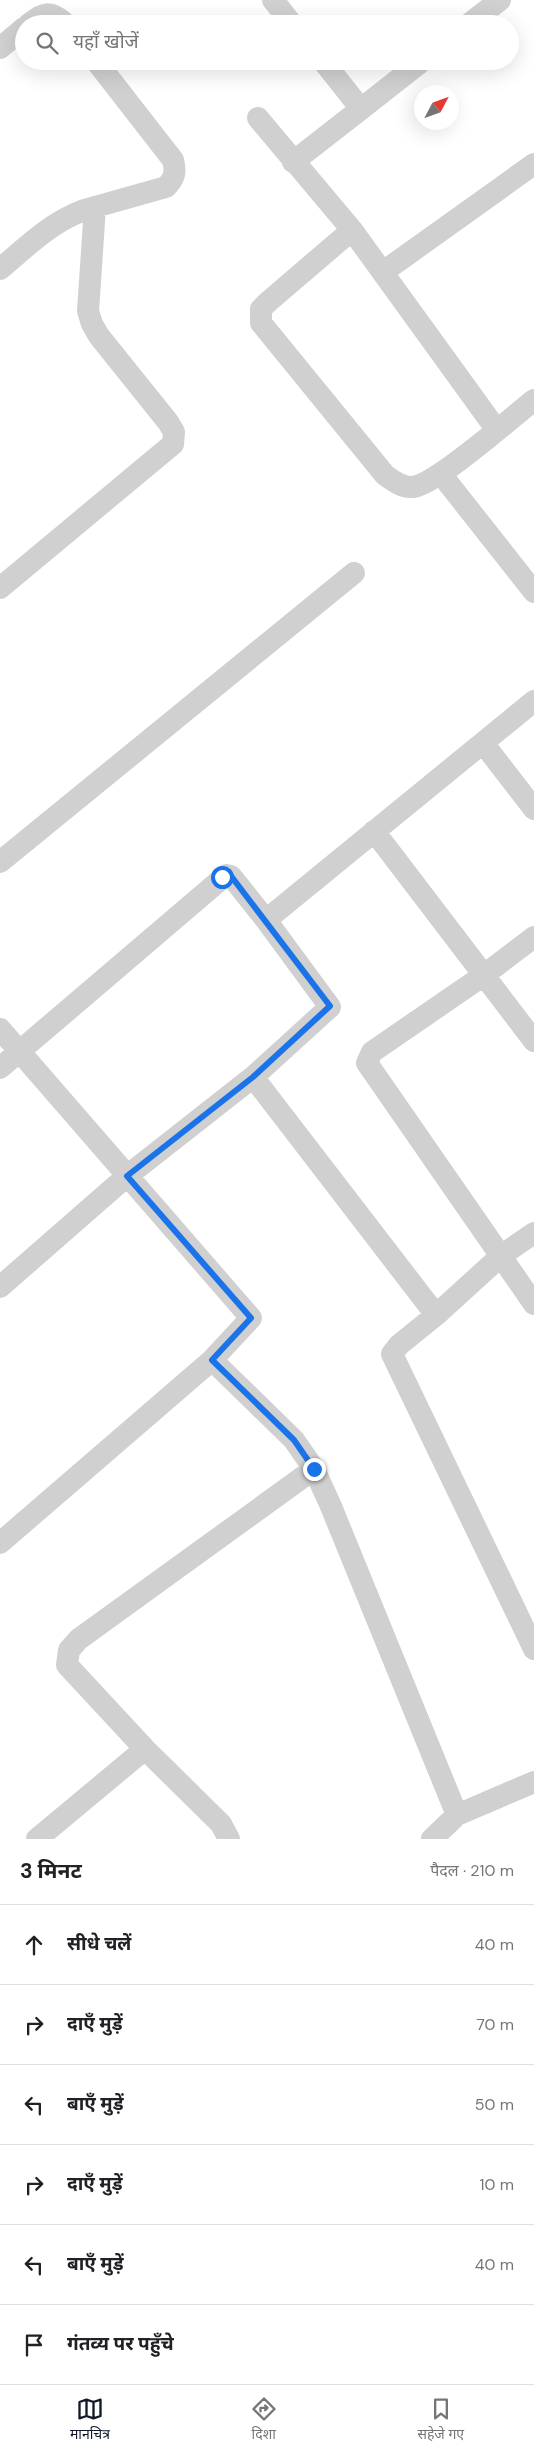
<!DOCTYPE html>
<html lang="hi">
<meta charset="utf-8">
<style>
:root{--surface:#fff;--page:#f6f6f6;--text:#202124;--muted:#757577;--line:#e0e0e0;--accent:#111827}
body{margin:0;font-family:"DM Sans","Noto Sans Devanagari",sans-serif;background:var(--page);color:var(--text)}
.compass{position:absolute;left:414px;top:85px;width:45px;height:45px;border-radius:50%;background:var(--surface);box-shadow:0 5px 20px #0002;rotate:49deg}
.stop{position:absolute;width:15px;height:15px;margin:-11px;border:4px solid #1a73e8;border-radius:50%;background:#fff}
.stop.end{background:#1a73e8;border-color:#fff;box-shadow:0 1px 5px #0008}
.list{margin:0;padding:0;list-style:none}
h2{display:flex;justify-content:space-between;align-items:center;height:65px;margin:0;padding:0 20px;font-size:21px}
h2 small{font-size:16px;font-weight:400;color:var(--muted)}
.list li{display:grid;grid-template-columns:32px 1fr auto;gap:15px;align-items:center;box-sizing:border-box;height:80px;padding:0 20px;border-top:1px solid var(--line)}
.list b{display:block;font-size:19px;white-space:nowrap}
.list em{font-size:16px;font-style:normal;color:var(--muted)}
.icon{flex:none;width:28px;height:28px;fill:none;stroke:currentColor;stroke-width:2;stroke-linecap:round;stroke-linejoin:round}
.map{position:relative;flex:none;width:534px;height:1839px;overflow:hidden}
.search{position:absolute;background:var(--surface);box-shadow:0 5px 20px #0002;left:15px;right:15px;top:15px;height:55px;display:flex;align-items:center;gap:12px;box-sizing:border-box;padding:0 18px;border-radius:28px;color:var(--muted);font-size:19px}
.sheet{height:545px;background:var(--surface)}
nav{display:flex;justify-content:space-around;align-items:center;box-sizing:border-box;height:70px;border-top:1px solid var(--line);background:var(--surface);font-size:14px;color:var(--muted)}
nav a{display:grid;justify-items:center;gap:2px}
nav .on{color:var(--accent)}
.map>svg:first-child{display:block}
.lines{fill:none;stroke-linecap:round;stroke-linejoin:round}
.minor{stroke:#d0d0d0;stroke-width:22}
.route{stroke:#1a73e8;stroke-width:6}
</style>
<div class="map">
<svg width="534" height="1839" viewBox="0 0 534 1839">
<rect width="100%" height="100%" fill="#fff"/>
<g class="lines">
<path class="minor" d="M 273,0 L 292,24
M 29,24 C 44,12 51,10 66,24
M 469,24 L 500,0
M 0,48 L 24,28
M 361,109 L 422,61
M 258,118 L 352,230 L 496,429
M 293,162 L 361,109 L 323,61
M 352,230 L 268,302 L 261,309 L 261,323 L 385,475 C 393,481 403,488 413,487 C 437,484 511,418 534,400
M 0,269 C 30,244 57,216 95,207
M 383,272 L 534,164
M 441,474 L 534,592
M 0,588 L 173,444 L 174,432 L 168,422 L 99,336 L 92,324 L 88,311 L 95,207 L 166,187 C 175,178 176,172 173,160 L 96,61
M 483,743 L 534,809
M 374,831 L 534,1041
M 0,862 L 354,573
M 534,937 L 484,975 L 372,1052 L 367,1063 L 534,1304
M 0,1029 L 251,1318 L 212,1360 L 0,1543
M 0,1068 L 226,875 L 231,876 L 266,920
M 253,1077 L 436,1315
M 534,1233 L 502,1255 L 436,1315 L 399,1345 L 392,1354 L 534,1649
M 0,1287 L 127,1176 L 253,1077 L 330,1007 L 266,920 L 534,701
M 212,1360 L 294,1440 L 314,1469 L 79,1639 L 69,1650 L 67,1665 L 145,1749 L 221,1824 L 229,1839
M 314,1469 L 330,1504 L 457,1815 L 534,1782
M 37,1839 L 145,1749
M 432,1839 L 457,1815"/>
</g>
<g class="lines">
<path class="route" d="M 222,877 L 228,874 L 231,876 L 330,1006 L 253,1077 L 127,1176 L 251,1318 L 212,1360 L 294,1440 L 314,1469"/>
</g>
</svg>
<svg class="compass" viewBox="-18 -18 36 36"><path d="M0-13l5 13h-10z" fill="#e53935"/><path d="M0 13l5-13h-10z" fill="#757577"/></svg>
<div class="stop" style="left:222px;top:877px"></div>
<div class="stop end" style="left:314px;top:1469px"></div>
<div class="search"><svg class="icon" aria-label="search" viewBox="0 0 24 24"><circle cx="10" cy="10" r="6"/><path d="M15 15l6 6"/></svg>यहाँ खोजें</div>
</div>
<section class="sheet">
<h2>3 मिनट<small>पैदल · 210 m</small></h2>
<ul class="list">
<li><svg class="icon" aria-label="ahead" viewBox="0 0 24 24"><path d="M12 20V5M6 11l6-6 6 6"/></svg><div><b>सीधे चलें</b></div><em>40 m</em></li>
<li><svg class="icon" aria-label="right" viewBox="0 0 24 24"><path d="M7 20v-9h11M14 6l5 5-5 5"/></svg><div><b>दाएँ मुड़ें</b></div><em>70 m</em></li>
<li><svg class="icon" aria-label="left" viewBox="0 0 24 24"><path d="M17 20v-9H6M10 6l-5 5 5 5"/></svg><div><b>बाएँ मुड़ें</b></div><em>50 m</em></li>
<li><svg class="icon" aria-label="right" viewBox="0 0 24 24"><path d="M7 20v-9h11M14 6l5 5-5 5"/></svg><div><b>दाएँ मुड़ें</b></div><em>10 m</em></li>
<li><svg class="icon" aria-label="left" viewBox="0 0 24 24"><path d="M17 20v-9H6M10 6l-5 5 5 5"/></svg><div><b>बाएँ मुड़ें</b></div><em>40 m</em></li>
<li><svg class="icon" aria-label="arrive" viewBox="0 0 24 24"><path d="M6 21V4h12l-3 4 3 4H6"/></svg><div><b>गंतव्य पर पहुँचे</b></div></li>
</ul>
</section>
<nav>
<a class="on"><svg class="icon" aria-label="map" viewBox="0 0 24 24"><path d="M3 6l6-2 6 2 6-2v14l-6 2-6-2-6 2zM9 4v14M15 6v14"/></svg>मानचित्र</a>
<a><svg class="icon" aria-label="directions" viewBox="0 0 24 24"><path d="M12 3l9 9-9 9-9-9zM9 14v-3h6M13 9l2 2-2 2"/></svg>दिशा</a>
<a><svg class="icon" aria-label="saved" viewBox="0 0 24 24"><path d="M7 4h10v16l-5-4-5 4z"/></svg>सहेजे गए</a>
</nav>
